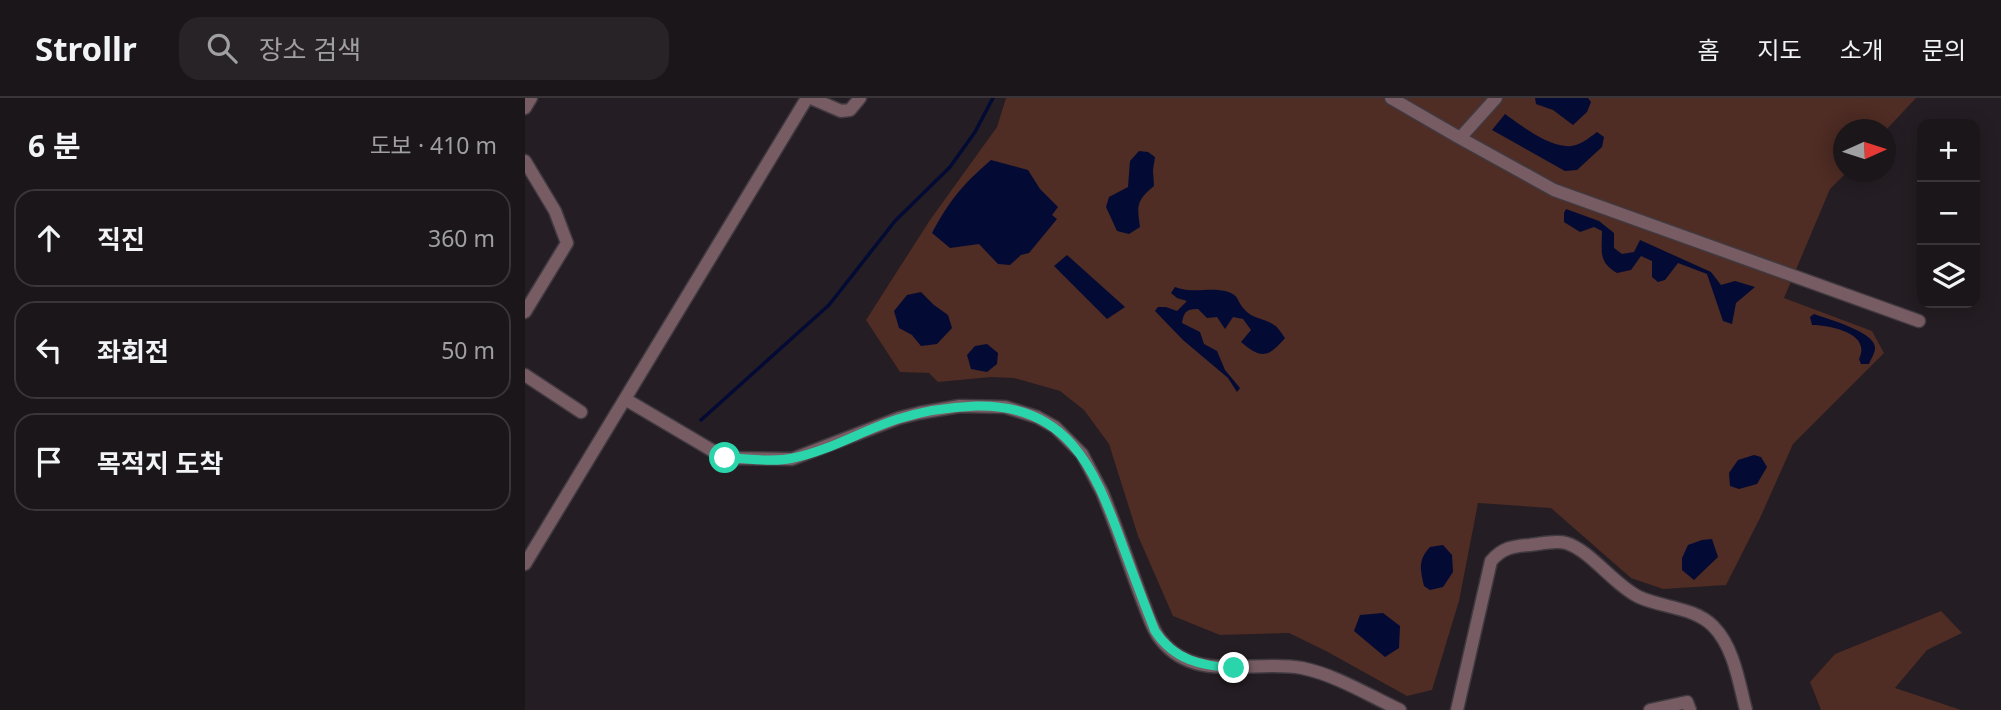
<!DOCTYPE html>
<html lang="ko">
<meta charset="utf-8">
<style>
:root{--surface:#1b161a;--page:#282327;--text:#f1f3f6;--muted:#a09fa2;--line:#393539}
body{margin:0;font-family:"Noto Sans","Noto Sans KR",sans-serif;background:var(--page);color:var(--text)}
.controls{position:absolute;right:21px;top:21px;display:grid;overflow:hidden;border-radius:14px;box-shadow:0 4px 18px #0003}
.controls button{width:63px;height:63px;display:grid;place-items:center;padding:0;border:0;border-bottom:2px solid var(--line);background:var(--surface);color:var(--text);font:35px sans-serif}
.compass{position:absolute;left:1308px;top:21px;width:63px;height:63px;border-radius:50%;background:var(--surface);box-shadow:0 4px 18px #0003;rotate:87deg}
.stop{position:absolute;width:21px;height:21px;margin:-16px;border:5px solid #2bd5ac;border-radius:50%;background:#fff}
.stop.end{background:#2bd5ac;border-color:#fff;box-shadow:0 2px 7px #0008}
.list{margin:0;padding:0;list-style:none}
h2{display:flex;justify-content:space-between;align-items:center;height:91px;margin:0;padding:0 28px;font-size:30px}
h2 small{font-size:23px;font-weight:400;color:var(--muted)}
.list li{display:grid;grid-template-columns:46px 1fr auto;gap:21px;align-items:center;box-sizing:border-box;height:98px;margin:0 14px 14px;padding:0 14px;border:2px solid var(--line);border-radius:21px}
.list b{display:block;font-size:26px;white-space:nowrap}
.list em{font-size:23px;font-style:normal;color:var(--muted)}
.icon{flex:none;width:38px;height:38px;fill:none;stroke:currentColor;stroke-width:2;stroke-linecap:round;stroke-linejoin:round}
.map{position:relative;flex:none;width:1476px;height:612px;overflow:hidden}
header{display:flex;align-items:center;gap:42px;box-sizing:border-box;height:98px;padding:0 35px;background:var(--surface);border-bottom:2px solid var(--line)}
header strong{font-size:33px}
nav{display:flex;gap:38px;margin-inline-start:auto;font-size:24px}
.search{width:490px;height:63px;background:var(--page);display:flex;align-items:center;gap:18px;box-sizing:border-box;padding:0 24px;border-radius:21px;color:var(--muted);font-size:26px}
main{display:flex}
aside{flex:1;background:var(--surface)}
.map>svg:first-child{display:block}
.green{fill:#4f2c24}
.water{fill:#030b34}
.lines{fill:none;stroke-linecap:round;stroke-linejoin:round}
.stream{stroke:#030b34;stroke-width:3.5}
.minor-casing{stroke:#403a40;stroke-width:15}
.minor{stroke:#775c63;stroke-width:12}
.route{stroke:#2bd5ac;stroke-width:9}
</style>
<header>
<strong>Strollr</strong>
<div class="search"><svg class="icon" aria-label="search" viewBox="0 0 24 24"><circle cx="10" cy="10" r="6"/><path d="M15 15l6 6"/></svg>장소 검색</div>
<nav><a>홈</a><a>지도</a><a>소개</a><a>문의</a></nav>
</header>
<main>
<aside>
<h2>6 분<small>도보 · 410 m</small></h2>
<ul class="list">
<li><svg class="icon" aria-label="ahead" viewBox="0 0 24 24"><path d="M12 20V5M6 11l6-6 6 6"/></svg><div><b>직진</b></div><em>360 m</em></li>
<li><svg class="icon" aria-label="left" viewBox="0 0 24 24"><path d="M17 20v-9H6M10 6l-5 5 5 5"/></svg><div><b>좌회전</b></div><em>50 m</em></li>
<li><svg class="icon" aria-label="arrive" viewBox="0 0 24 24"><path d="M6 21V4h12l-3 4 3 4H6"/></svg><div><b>목적지 도착</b></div></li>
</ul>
</aside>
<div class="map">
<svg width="1476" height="612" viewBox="0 0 1476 612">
<rect width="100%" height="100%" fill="#241d23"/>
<path class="green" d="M 481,0 L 1391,0 L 1361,32 L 1318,32 L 1318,74 L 1322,74 L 1305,91 L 1259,200 L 1347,233 L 1359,255 L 1268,346 L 1235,420 L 1201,487 L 1138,491 L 1106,480 L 1026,410 L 953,405 L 934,503 L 907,592 L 882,598 L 801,553 L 764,535 L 695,537 L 648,518 L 613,438 L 584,346 L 559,312 L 535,293 L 489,280 L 466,279 L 413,284 L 404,275 L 375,274 L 341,222 L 405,122 L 472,29 Z
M 1416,513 L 1437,535 L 1402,552 L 1370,590 L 1436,612 L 1296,612 L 1285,584 L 1310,556 Z"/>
<path class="water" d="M 1010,0 L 1063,0 L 1066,4 L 1062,14 L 1048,27 L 1028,12 L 1011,6 Z
M 980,16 C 997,28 1020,46 1041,48 C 1052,50 1064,40 1072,34 L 1079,39 L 1077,49 L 1052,72 L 1040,73 L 967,32 Z
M 614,53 L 623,54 L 630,59 L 628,72 L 629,88 C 611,103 612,107 615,129 L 604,136 L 592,133 L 581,109 L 584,99 L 603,89 L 605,63 Z
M 466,62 L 503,72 L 515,91 L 533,109 L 527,117 L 532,121 L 504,155 L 496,157 L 485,167 L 473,166 L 454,146 L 425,150 L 407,135 C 424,103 438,86 466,62 Z
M 1041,111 L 1074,123 L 1089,135 L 1089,150 L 1097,156 L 1109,154 L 1115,142 L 1186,174 L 1196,187 L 1210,183 L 1230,189 L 1211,205 L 1207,226 L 1198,223 L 1182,176 L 1153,165 L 1140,182 L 1133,184 L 1127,179 L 1127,163 L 1116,158 L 1106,172 L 1092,175 C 1073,164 1077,153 1077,133 L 1069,129 L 1055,134 L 1039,124 L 1039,115 Z
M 542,157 L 600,209 L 582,221 L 529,168 Z
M 650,189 C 670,196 682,189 700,193 C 715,197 711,202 719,211 C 727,221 739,220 749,227 C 753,229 757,236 760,240 C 743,260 736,261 716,244 L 726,232 L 718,221 L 708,219 L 700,231 L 692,219 L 682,220 L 673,211 C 661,211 659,214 657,225 L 675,234 L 679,246 L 692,253 L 700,272 L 715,290 L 712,294 L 703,280 L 658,242 L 630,213 L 633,209 L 641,209 L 652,213 L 662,203 L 652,200 L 646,195 Z
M 396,194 L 409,207 L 423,217 L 427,230 L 412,246 L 396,248 L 387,237 L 374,230 L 369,213 L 382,197 Z
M 1289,216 C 1302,221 1351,234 1350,250 C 1350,255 1346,261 1344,266 L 1336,266 L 1334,261 C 1347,235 1304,227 1287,227 L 1285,219 Z
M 462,246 L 473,255 L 472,266 L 462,274 L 446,271 L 442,257 L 450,248 Z
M 1229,357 L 1236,359 L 1242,369 L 1232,386 L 1214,391 L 1205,388 L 1204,375 L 1213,362 Z
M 1187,441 L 1193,459 L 1169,482 L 1157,472 L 1157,460 L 1163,447 L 1177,442 Z
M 918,447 L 927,457 L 928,474 L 918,489 L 905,492 L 899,488 C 895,471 893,462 905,449 Z
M 858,515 L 875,528 L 874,550 L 860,559 L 829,533 L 835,517 Z"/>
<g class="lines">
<path class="stream" d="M 176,322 L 304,207 L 370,123 L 425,69 L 450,34 L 468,0"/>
<g class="minor-casing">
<path id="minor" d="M 286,0 L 316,13 L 325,12 L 335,0
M 866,0 L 935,40 L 971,0
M 0,10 L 6,0
M 935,40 L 1029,92 L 1394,223
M 0,63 L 30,113 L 42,145 L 0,214
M 0,277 L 56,314
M 100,301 L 200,360 L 267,361 L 374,320 L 394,315 L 435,308 L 480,309 L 512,319 L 530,329 L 557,356 L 577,394 C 592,430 604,467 618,504 C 623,516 627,532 636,542 C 671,586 730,561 777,570 C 811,577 843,597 875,612
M 0,466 L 282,0
M 932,612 L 966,463 C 977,450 988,448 1004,447 C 1015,446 1030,442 1041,445 C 1065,452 1089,487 1114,499 C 1138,510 1169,509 1188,528 C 1209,549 1214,585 1221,612
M 1125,612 L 1162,604 L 1165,612"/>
</g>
<use href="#minor" class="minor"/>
</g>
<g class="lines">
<path class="route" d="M 200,360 C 221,360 247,365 268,360 C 304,353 338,332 373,321 C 398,313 425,309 451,308 C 542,306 569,369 596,443 C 607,473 618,503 630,533 C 649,562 676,568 709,570"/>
</g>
</svg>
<div class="controls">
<button>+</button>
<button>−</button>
<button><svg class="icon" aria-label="layers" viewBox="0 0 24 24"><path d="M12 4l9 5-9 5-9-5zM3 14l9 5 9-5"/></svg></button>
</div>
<svg class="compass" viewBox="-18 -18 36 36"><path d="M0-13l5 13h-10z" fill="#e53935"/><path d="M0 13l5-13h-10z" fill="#a09fa2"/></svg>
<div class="stop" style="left:200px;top:360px"></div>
<div class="stop end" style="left:709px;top:570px"></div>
</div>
</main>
